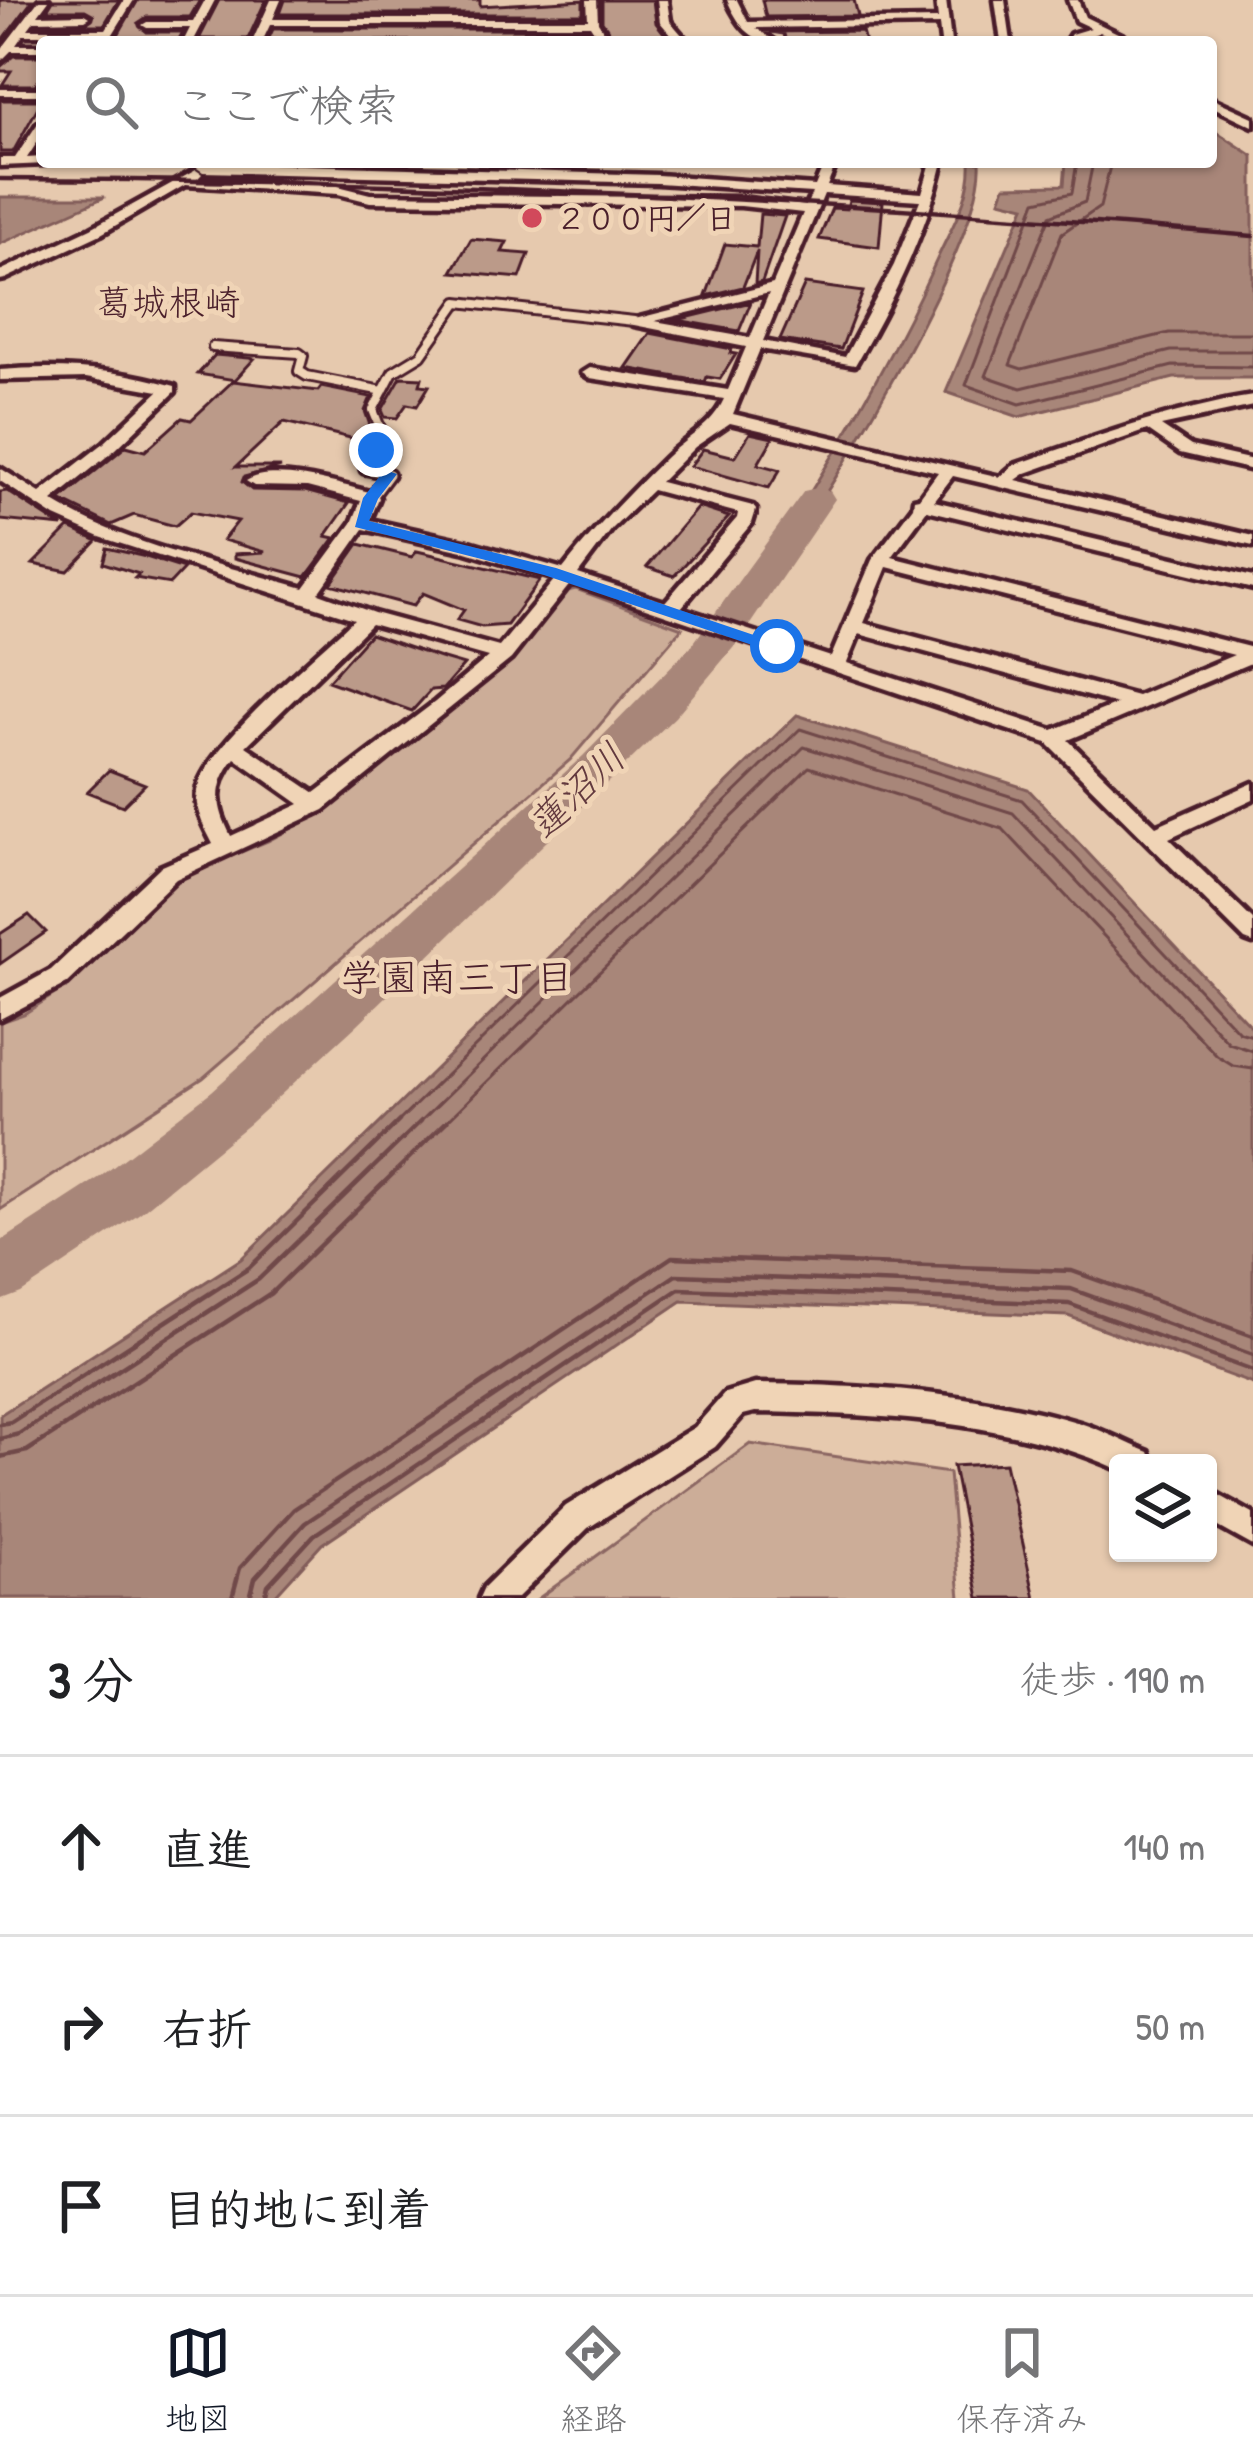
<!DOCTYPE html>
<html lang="ja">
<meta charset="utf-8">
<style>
:root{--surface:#fff;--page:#f2f2f2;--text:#202124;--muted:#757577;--line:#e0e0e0;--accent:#111827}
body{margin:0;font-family:"Patrick Hand","Klee One",sans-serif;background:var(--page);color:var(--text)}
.controls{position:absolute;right:36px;bottom:36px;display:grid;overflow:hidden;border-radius:12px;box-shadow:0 3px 9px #0004}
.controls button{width:108px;height:108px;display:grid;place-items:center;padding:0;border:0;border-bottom:3px solid var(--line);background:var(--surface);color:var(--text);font:60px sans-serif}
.stop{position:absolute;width:36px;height:36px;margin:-27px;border:9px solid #1a73e8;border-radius:50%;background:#fff}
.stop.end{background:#1a73e8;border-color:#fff;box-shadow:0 3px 12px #0008}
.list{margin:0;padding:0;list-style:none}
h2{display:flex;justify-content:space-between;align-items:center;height:156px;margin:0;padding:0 48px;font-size:51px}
h2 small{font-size:39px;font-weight:400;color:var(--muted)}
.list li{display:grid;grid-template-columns:78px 1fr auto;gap:36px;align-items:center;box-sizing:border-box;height:180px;padding:0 48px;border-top:3px solid var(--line)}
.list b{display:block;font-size:45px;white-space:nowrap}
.list em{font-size:39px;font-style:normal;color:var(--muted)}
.icon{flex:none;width:66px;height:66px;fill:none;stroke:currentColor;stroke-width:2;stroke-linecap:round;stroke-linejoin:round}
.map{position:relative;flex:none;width:1253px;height:1598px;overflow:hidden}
.search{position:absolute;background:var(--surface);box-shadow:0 3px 9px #0004;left:36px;right:36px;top:36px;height:132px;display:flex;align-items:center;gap:30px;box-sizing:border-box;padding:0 42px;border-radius:12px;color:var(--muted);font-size:45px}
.sheet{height:696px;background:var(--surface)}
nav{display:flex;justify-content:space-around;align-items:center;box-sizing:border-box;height:168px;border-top:3px solid var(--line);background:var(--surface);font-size:33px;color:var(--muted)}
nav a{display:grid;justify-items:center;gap:6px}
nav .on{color:var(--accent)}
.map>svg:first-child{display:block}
.green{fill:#ccad98;stroke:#8b6662;stroke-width:3}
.water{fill:#a88679;stroke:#825d5a;stroke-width:3}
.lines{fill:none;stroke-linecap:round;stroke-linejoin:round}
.shore-far1{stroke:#70484a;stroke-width:3}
.shore{stroke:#70484a;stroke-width:4.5}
.river{fill:#a88679;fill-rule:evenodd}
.building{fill:#bb9a89;stroke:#4a1f2b;stroke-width:3}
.service-far1-casing{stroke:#4a1f2b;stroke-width:14}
.service-casing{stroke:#4a1f2b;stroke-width:16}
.minor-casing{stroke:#4a1f2b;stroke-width:9}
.service-far1{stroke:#f0d4b6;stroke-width:8}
.service{stroke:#f0d4b6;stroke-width:9}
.minor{fill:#f0d4b6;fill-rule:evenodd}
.rail{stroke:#4a1f2b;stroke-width:4.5}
.route{fill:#1a73e8}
.poi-dot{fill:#d1495b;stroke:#f0d4b6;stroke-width:4.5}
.labels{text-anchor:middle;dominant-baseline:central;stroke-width:10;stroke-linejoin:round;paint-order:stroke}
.far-poi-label{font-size:30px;font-weight:bold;fill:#4a1f2b;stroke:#f0d4b6;text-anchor:start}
.far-quarter-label{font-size:36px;fill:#4a1f2b;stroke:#f0d4b6}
.water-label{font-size:39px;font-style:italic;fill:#62393e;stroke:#f0d4b6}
.neighbourhood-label{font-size:39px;fill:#4a1f2b;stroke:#f0d4b6}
</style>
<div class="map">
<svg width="1253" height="1598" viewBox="0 0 1253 1598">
<rect width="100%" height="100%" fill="#e6c9ae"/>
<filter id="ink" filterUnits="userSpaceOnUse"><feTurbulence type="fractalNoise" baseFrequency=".00833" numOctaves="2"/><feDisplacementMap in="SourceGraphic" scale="24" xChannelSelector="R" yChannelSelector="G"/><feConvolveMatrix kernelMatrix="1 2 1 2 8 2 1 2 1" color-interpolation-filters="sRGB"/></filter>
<g filter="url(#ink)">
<path class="green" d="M 576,589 L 682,628 L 570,760 L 203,1078 L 0,1210 L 0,1022 L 24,1014 L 67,986 L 176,879 L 268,841 L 328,809 L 516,656 L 567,591 Z
M 750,1444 L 949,1473 L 960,1598 L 539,1598 Z"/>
<path class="water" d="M 1211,128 L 1253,156 L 1253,378 L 1174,378 L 1019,417 L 946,392 L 1025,206 L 1000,200 L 1005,186 L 1064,185 L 1066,162 L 1211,162 Z
M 970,162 L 980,162 C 985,237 836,482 788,552 L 775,548 C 836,454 892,359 938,257 C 952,226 972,196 970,162 Z
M 0,197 L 105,197 L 0,244 Z
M 797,715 L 1028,789 L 1253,1029 L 1253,1384 L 1068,1316 L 682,1301 L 322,1544 L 273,1598 L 0,1598 L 0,1415 L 241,1259 Z"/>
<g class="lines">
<path class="shore-far1" d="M 1077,162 L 1072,193 L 1036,201 L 966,385 L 1020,404 L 1173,366 L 1253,367
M 1093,162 L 1085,202 L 1050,216 L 986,376 L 1021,388 L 1171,351 L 1253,351
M 1111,162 L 1100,207 L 1062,233 L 1010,365 L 1022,369 L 1169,333 L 1253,333
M 396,1124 L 800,729 L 1022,800 L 1239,1032 L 1253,1036
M 418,1124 L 804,747 L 1013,813 L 1229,1043 L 1253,1051
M 444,1124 L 809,767 L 1003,829 L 1217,1056 L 1233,1066 L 1253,1069"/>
<path class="shore" d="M 0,1424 L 11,1422 L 249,1268 L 399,1121
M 0,1439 L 19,1434 L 259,1279 L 421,1121
M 0,1457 L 27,1451 L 271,1293 L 447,1121
M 232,1598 L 240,1568 L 294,1509 L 672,1257 L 1072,1271 L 1253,1336
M 250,1598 L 255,1578 L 305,1523 L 676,1275 L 1071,1289 L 1253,1355
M 265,1598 L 268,1585 L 314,1535 L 679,1289 L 1069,1304 L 1253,1371"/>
<path class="river" d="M 817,488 L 830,491 L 835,499 L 738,642 L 675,717 L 356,1026 L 250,1123 L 140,1213 L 21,1293 L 0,1301 L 0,1242 L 100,1177 L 212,1091 L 583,756 L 692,645 L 804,491 Z"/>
</g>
<path class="building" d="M 0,0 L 33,0 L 0,44 Z
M 53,0 L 119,0 L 104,25 L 85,25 L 94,15 L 85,10 L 47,10 Z
M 138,0 L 200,0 L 190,17 L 147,17 L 138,23 L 147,32 L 183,32 L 179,39 L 115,40 Z
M 219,0 L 266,0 L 248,39 L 199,39 Z
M 285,0 L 480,0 L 480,6 L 583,0 L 583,14 L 280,14 Z
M 602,0 L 653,0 L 656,23 L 671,42 L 613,37 L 602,21 Z
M 762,0 L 854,0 L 858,16 L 766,17 Z
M 273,29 L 588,29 L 594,39 L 267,42 Z
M 862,31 L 865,42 L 786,42 L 784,34 L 770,32 Z
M 13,56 L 42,56 L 42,75 L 35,85 L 2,85 L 11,71 L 0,71 L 0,67 Z
M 0,100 L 42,100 L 13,152 L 0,152 Z
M 849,200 L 883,202 L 879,247 L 819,239 L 832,208 L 847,209 Z
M 760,214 L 785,216 L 762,282 L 755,284 L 757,251 L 743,287 L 706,296 L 725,244 L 757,247 Z
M 471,239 L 507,242 L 502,252 L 529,254 L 520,278 L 452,272 Z
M 805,284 L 863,292 L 841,349 L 780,340 Z
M 751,302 L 739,331 L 677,320 Z
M 650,333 L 732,349 L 730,353 L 736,354 L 720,379 L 707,377 L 705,382 L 626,368 Z
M 215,355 L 249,358 L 254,359 L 235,380 L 198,374 Z
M 401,377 L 422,378 L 420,385 L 429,386 L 417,406 L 407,404 L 397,418 L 385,417 L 382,410 Z
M 233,381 L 318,391 L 321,387 L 371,397 L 365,411 L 371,428 L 359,440 L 284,422 L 236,467 L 281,467 L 244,477 L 242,482 L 252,490 L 305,491 L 349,503 L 326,536 L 335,538 L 306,577 L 235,558 L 235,554 L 265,552 L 223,540 L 238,521 L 191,512 L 175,526 L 134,515 L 111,525 L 60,500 L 126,446 L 145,451 L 182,418 L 191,420 Z
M 750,433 L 773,438 L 758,464 L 780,470 L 769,488 L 690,466 L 703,449 L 735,457 Z
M 7,491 L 53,521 L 63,526 L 0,520 L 0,492 Z
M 698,507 L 729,517 L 674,576 L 647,567 Z
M 69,528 L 97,541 L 68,571 L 33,564 Z
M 359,544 L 412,557 L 417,551 L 540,580 L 507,625 L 482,627 L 457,620 L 464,610 L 423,593 L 413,606 L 331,584 Z
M 107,548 L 146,557 L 184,569 L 170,584 L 135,578 L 139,574 L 103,563 Z
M 370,634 L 440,658 L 464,665 L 443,689 L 431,690 L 412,711 L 328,681 Z
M 109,770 L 145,784 L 123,806 L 87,792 Z
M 29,915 L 46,932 L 0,964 L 0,934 Z
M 1005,1463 L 1035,1598 L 979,1598 L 953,1466 Z"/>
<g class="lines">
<g class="service-far1-casing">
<path id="service-far1" d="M 213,347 L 299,353 L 303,356 L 299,371 L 307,376 L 383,391
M 385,440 L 373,410 L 393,372 L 421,355 L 458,302 L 634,321"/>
</g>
<g class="service-casing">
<path id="service" d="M 384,437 L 365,469 L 389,474
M 371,498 L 389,474"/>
</g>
<g class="minor-casing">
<path id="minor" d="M 39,0 L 49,0 L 38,15 L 85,14 L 90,17 L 85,20 L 34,21 L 28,29 L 106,29 L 124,0 L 134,0 L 108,42 L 100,42 L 102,35 L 23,35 L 16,45 L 42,45 L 42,51 L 11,51 L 0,62 L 0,51 Z
M 205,0 L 215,0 L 193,42 L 183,42 L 190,28 L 147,28 L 142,25 L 147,22 L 193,22 Z
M 271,0 L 281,0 L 273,19 L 588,19 L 587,0 L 597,0 L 598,22 L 611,42 L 601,42 L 590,25 L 270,25 L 262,42 L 252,42 Z
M 657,0 L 667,0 L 670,21 L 688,42 L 677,42 L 660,22 Z
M 727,0 L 737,0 L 748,22 L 938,19 L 936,0 L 946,0 L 951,42 L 941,42 L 939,25 L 756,28 L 776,42 C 749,42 738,23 727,0 Z
M 995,0 L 1005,0 L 1011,42 L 1001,42 Z
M 1068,0 L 1078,0 L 1085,17 L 1136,42 L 1122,42 L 1100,32 L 1076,42 L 1066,42 L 1071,34 L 1091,28 L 1076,21 Z
M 0,89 L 42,89 L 42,95 L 0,95 Z
M 1211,98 L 1253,117 L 1253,126 L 1211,106 Z
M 42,122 L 42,135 L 27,158 L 42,157 L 42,162 L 46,164 L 0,166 L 0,158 L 15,158 L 38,123 Z
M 200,162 L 658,175 L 815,186 L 825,162 L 837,162 L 827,186 L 922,193 L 931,162 L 943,162 C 926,232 893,301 855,365 L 760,349 L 733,414 L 1000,477 L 1014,465 C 1093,438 1170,409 1253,396 L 1253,406 L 1161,426 L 1191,446 L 1253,460 L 1253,470 L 1180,453 L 1147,430 L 1026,473 L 1016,480 L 1253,536 L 1253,546 L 953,476 L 934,501 L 1253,577 L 1253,589 L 927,510 L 892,557 L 1253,648 L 1253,662 L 1068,740 L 1156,826 L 1253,783 L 1253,799 L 1169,838 L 1253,920 L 1253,943 L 1245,940 L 1047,743 L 571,583 L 511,659 L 324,810 L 176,879 L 67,984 L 0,1019 L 0,998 L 51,970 L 160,867 L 213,844 C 205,828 194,810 197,791 C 203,748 320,652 354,619 L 100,537 L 55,517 L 0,481 L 0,468 L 40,493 L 104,443 L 159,391 L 86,378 L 0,380 L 0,370 C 61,365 117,369 175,386 L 175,392 L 116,449 L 52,501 C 128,547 220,563 304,588 L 352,523 L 361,501 L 307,487 L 254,486 L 246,481 C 274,463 345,486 377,494 L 379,498 L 370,520 L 473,543 L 563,569 C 594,529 629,493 666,457 C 688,436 712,426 724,399 L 590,378 L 582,373 L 590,368 L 728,390 L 746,347 L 634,325 L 627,321 L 773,284 L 803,213 L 741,206 L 370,202 L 338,194 L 185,185 L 101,234 L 5,279 L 0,280 L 0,271 L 91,228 L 196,170 L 202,174 L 197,179 L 338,186 L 370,194 L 741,198 L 806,206 L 812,193 L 658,183 L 203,172 L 197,168 ZM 824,194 L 920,200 L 894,265 L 845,357 L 763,341 ZM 769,293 L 750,338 L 655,321 ZM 730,423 L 938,472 L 919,498 L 914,499 L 913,506 L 872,560 L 831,657 L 681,608 L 752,523 L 756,510 L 753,506 L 660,482 L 695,447 ZM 652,490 L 738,513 L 737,518 L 665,602 L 578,574 L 612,529 ZM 364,529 L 463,551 L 555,579 L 499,647 L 374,613 L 319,593 ZM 887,567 L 1234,655 L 1137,696 L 864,623 ZM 371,624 L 488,657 L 435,702 L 315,793 L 246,746 ZM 859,634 L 1117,704 L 1053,730 L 847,663 ZM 235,758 L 300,804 L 231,836 C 216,806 213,786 235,758 Z
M 755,1384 C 865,1385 974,1392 1080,1423 C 1103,1430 1126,1443 1149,1452 L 1153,1463 L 1118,1463 L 1118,1469 C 1006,1419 876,1414 755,1412 L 743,1415 L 715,1447 L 588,1528 L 517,1598 L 479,1598 L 484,1587 L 566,1506 L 695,1427 L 725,1393 Z
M 1208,1489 L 1253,1514 L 1253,1546 L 1208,1521 Z"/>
</g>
<use href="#service-far1" class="service-far1"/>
<use href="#service" class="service"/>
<use href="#minor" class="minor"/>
<path class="rail" d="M 0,179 C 419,180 836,199 1253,236"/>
</g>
</g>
<path class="route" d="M 376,445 L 384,450 L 374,466 L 397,474 L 378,499 L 369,521 L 556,568 L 786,646 L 770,651 L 544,575 L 355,527 L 363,498 L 379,477 L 357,469 Z"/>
<circle class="poi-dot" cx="532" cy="218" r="12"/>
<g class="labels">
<g class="far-poi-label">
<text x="556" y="218">２００円／日</text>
</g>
<g class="far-quarter-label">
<text x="168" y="301">葛城根崎</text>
</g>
<g class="water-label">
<text transform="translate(576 790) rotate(-44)">蓮沼川</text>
</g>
<g class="neighbourhood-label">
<text x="457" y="976">学園南三丁目</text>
</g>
</g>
</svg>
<div class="controls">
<button><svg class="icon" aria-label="layers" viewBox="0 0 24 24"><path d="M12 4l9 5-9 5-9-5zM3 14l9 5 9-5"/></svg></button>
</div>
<div class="stop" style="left:777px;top:646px"></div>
<div class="stop end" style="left:376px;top:450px"></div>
<div class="search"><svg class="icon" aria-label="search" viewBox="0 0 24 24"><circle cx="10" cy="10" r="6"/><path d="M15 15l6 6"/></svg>ここで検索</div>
</div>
<section class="sheet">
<h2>3 分<small>徒歩 · 190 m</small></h2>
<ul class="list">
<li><svg class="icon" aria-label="ahead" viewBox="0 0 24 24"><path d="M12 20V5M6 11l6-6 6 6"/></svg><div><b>直進</b></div><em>140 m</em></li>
<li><svg class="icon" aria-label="right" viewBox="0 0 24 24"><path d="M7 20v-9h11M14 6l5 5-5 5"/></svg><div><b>右折</b></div><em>50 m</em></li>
<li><svg class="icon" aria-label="arrive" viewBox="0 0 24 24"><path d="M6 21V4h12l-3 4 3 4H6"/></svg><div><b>目的地に到着</b></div></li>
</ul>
</section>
<nav>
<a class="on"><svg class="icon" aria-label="map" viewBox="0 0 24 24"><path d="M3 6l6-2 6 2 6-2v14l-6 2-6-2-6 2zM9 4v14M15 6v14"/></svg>地図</a>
<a><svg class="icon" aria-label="directions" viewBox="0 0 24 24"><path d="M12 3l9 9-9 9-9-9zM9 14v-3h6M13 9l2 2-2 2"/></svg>経路</a>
<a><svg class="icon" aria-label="saved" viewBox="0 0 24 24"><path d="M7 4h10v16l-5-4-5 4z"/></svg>保存済み</a>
</nav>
